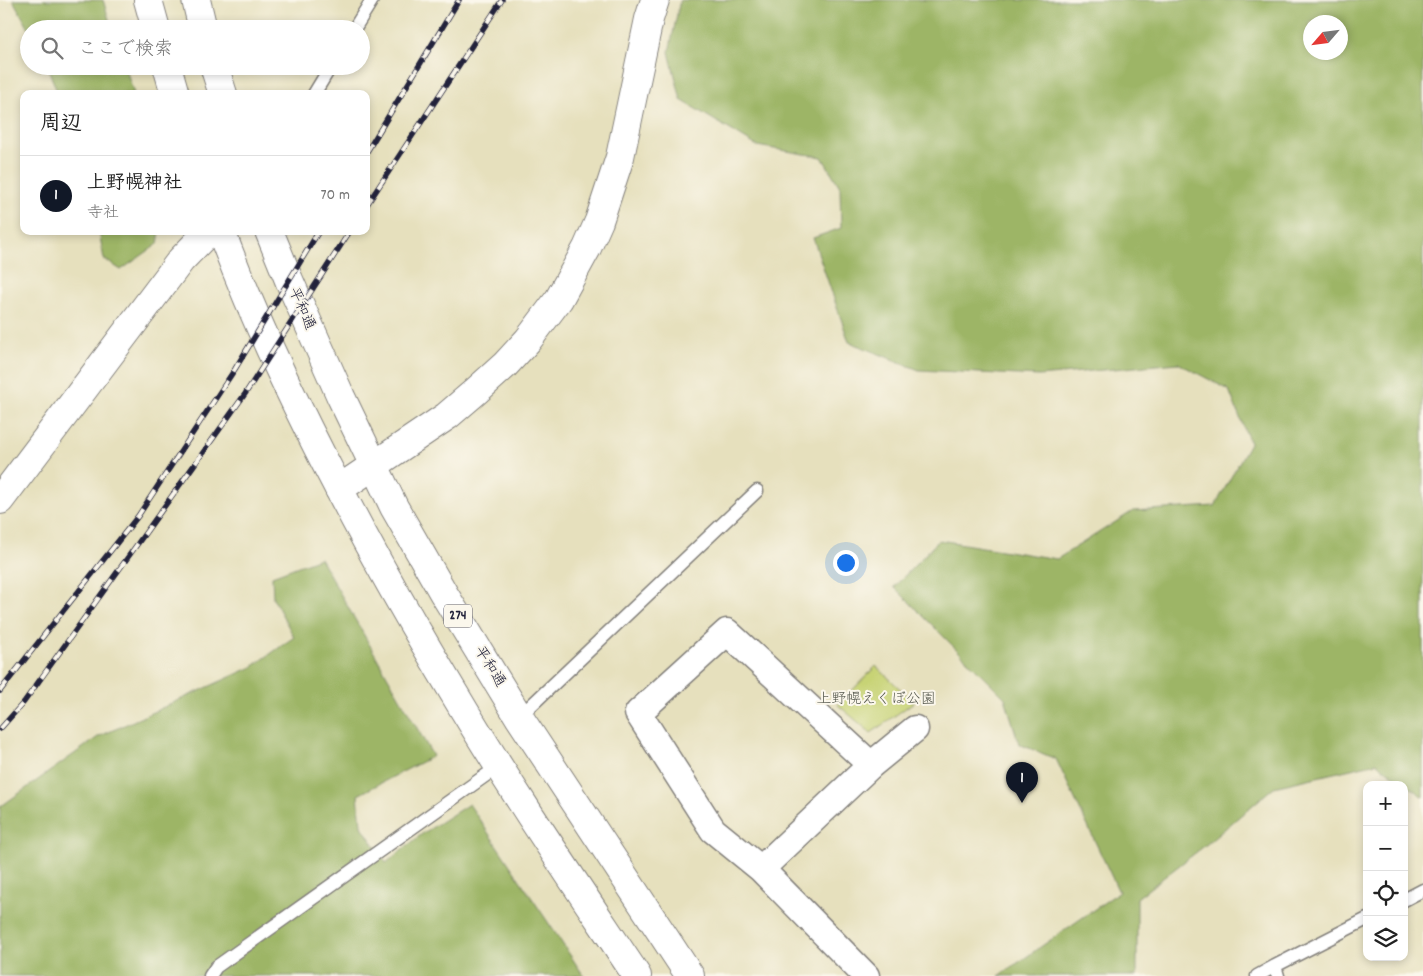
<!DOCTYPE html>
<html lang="ja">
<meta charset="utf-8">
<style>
:root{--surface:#fff;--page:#f2f2f2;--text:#222;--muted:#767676;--line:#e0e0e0;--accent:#111827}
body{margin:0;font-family:Dekko,"Klee One",sans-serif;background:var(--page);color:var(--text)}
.controls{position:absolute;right:15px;bottom:15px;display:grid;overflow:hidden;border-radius:10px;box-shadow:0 2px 8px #0003}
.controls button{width:45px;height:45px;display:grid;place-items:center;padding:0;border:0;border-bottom:1px solid var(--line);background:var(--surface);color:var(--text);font:25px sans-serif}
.compass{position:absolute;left:1303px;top:15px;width:45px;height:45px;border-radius:50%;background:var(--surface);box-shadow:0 2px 8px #0003;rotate:242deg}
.you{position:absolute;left:845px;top:562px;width:18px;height:18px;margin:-12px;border:4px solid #fff;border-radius:50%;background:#1a73e8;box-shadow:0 0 0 8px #1a73e833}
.badge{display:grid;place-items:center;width:32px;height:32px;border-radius:50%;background:var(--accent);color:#fff;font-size:16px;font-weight:700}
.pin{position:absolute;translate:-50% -41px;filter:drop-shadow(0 1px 2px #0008)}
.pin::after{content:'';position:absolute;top:26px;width:18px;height:15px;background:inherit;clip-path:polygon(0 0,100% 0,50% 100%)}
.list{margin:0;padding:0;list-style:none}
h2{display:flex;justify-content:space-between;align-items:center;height:65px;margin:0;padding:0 20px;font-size:21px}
h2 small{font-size:16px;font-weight:400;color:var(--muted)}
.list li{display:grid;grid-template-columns:32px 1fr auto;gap:15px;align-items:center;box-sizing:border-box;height:80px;padding:0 20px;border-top:1px solid var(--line)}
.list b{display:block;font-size:19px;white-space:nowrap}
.list p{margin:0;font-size:16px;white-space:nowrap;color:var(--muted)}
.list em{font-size:16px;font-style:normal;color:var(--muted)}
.icon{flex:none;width:28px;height:28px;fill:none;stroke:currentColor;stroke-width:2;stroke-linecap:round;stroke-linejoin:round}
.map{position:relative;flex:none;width:1423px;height:976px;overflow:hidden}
.search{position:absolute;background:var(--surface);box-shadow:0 2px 8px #0003;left:20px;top:20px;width:350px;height:55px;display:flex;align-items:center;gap:12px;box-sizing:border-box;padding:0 18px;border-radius:28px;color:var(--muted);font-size:19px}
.panel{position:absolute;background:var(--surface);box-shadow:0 2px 8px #0003;left:20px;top:90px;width:350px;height:145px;border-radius:10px}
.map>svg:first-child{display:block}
.green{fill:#c7d375;stroke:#747a58}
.forest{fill:#9db566;stroke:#606c50;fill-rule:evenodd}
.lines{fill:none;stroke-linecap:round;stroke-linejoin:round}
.lane-casing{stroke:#84817c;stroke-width:15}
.street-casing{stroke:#84817c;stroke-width:29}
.secondary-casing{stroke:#84817c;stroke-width:30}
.highway-casing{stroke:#84817c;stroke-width:30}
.lane{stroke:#fff;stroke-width:12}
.street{stroke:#fff;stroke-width:26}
.secondary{stroke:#fff;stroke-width:28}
.highway{stroke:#fff;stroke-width:28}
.rail-casing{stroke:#22223b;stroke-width:5.5}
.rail{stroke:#fbf7ec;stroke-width:4;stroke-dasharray:11;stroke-linecap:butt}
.labels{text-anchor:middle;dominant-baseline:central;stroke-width:4;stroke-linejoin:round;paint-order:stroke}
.shield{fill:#fbf7ec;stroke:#636270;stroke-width:1}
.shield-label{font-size:14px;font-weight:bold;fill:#22223b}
.street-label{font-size:15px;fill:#22223b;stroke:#fbf7ec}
.park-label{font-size:15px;fill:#54574c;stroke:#fbf7ec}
</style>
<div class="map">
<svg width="1423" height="976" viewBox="0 0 1423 976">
<rect width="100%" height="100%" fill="#fbf7ec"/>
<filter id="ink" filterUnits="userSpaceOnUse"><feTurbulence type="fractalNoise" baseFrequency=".02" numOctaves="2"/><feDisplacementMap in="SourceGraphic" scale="10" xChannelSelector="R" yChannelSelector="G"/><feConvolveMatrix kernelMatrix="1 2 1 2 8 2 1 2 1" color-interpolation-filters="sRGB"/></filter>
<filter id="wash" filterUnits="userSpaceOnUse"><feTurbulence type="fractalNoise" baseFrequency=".0096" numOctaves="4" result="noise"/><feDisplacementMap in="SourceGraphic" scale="20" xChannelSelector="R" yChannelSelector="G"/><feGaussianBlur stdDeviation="1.12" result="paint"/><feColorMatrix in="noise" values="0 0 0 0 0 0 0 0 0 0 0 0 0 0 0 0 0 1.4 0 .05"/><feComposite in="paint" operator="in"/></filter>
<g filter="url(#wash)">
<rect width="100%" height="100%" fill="#e6e0bd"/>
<path class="green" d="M 876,666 L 914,702 L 871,733 L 838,705 Z"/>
<path class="forest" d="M 13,0 L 103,0 L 112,29 L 29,29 Z
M 680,0 L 1423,0 L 1423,797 L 1377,763 L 1274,787 L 1207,844 L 1137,898 L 1137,976 L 999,976 L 1119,892 L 1056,759 L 1019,744 L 1005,698 L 894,587 L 939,540 L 1057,559 L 1133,511 L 1215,506 L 1250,443 L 1229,390 L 1178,363 L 1039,376 L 919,370 L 849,342 L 813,238 L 841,228 L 840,187 L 822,157 L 757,146 L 681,100 L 669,52 ZM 1310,22 L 1340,22 L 1340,52 L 1310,52 Z
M 47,66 L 125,66 L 134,94 L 58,94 Z
M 99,231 L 160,231 L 158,244 L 121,270 L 104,259 Z
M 320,558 L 433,756 L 358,795 L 361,825 L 386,863 L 422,834 L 469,804 L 584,976 L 0,976 L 0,807 L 98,737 L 252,667 L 294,637 L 273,598 L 272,576 Z"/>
</g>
<g filter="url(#ink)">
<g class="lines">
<g class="lane-casing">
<path id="lane" d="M 354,29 L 372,0
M 314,94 L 331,66
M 519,717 L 757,491
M 1404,900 L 1423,890
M 210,976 L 216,967 L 499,766
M 1257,976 L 1275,966
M 1278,976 L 1275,966 L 1367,919"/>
</g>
<g class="street-casing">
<path id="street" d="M 761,869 L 871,765 L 915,729
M 866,976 L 761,869 L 713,830 L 638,713 L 727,632 L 871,765"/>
</g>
<g class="secondary-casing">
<path id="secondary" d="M 339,489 L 447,416 L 475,392 L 505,365 L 528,340 L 559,299 L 587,248 L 599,221 L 620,157 L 649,19 L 655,0
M 0,500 L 181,260 L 209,231"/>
</g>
<g class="highway-casing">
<path id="highway" d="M 148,0 L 156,29
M 196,0 L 203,29
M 167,66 L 175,94
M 214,66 L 223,94
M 221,231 C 254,320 295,405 339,489 C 375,559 414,627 455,695 C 512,791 575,883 637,976
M 269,231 L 289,280 L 341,397 L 394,507 L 444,594 L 519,717 L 690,976"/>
</g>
<use href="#lane" class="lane"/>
<use href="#street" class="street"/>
<use href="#secondary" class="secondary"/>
<use href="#highway" class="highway"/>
<g class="rail-casing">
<path id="rail" d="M 366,153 L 459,0
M 366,206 L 502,0
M 0,691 L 138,516 L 235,369 L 319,231
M 0,729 L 24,702 L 245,394 L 350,231"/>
</g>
<use href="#rail" class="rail"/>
</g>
</g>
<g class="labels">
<rect class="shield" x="444" y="604.5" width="28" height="23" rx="4"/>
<g class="shield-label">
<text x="458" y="616">274</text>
</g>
<g class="street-label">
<text transform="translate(301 309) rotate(66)">平和通</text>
<text transform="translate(489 667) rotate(58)">平和通</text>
</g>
<g class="park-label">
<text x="876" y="700">上野幌えくぼ公園</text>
</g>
</g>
</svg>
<div class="controls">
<button>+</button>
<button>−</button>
<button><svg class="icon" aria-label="locate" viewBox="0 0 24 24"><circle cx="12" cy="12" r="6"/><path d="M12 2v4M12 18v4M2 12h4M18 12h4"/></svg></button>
<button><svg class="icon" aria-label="layers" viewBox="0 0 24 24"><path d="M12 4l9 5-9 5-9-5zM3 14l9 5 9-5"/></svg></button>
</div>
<svg class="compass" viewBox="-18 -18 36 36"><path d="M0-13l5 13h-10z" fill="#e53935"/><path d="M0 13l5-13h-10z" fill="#767676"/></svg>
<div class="you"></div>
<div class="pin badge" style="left:1022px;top:803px">1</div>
<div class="search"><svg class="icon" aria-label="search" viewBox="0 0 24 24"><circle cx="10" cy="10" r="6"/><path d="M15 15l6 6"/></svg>ここで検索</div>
<section class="panel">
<h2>周辺<small></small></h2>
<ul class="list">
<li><span class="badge">1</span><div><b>上野幌神社</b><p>寺社</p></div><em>70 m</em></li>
</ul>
</section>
</div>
